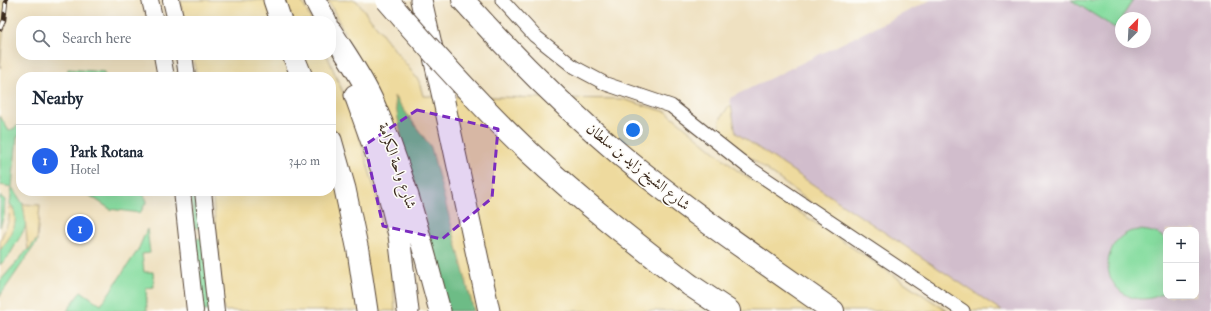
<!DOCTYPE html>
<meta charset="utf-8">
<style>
:root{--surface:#fff;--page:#f6f6f7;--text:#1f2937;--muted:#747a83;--line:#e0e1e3;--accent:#2563eb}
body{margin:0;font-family:"IM FELL Double Pica",Amiri,serif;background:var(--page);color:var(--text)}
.controls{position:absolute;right:12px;bottom:12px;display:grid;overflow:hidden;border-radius:8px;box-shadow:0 4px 16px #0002}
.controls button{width:36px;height:36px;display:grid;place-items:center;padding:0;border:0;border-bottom:1px solid var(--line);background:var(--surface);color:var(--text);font:20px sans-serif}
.compass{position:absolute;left:1115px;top:12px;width:36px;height:36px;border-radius:50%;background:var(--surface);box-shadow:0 4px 16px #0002;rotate:24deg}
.you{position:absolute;left:633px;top:130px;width:14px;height:14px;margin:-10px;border:3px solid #fff;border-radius:50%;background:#1a73e8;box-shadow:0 0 0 6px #1a73e833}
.badge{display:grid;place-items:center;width:26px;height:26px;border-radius:50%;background:var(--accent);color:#fff;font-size:13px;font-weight:700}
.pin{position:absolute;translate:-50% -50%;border:2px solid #fff;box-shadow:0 1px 4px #0006}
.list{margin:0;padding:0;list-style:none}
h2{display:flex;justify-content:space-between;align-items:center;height:52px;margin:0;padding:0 16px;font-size:17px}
h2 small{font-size:13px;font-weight:400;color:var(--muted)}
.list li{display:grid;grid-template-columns:26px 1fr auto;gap:12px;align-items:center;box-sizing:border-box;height:72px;padding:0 16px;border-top:1px solid var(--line)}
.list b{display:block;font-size:15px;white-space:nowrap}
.list p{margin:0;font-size:13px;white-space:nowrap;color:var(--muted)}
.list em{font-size:13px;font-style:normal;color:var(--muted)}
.icon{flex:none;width:22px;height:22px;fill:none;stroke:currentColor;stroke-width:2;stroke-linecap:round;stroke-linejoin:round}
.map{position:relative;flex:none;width:1211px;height:311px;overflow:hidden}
.search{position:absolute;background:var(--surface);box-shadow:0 4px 16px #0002;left:16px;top:16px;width:320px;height:44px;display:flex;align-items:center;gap:10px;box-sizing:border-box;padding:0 14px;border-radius:16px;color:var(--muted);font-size:15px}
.panel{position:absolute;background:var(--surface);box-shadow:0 4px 16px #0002;left:16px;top:72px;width:320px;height:124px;border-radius:16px}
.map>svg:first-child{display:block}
.industrial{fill:#d1bdcc;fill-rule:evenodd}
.green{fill:#87dda0;stroke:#61845f}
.forest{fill:#6dbc86;stroke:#547352}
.sand{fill:#eeda9e;stroke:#94825e}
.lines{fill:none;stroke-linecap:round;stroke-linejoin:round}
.minor-casing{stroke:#564536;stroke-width:15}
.tertiary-casing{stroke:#564536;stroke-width:18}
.trunk-casing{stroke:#564536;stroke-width:23}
.motorway-casing{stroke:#564536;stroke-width:24}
.minor{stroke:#fff;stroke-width:13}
.tertiary{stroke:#fff;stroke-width:16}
.trunk{stroke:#fff;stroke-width:21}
.motorway{stroke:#fff;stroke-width:22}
.rail-casing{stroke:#3b2a1e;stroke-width:4.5}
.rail{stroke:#fdfcf7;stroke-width:3;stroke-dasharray:9;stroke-linecap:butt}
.motorway-bridge-casing{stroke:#564536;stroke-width:24;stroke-linecap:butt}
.motorway-bridge{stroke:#fff;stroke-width:22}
.marked{fill:#7b2cbf;fill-opacity:0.2;stroke:#7b2cbf;stroke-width:3;stroke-dasharray:8 5;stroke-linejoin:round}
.labels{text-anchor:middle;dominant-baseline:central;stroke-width:3;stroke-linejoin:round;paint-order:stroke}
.street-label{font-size:15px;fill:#3b2a1e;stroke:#fdfcf7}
</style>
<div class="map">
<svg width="1211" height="311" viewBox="0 0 1211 311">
<rect width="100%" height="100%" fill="#fdfcf7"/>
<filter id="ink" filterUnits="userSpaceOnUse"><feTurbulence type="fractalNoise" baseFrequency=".025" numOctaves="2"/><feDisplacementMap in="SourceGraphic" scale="8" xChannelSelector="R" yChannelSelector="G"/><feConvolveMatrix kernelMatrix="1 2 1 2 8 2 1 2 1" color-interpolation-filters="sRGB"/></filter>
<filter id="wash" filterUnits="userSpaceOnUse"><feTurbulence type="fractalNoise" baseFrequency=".012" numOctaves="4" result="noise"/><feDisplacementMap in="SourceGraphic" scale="16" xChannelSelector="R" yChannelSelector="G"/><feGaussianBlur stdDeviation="0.9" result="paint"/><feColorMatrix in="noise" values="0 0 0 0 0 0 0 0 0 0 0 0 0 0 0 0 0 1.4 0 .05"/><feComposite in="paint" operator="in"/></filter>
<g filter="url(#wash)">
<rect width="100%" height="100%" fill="#efe1c1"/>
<path class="industrial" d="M 931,0 L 1211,0 L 1211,311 L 1002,311 L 736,133 L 730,98 ZM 1121,18 L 1145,18 L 1145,42 L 1121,42 ZM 1166,230 L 1196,230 L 1196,296 L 1166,296 Z"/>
<path class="green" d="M 1071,0 L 1133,0 L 1115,28 Z
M 68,69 L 104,72 L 105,77 L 67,77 Z
M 0,116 L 9,131 L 21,124 L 21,134 L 17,137 L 12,187 L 23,204 L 26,217 L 25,228 L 9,256 L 0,265 L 0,250 L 14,209 L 10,204 L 12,187 L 0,185 Z
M 89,191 L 138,191 L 144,195 L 147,201 L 140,213 L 110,209 L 89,195 Z
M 190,191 L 198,191 L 202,227 L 194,228 Z
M 0,196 L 5,200 L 4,216 L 0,227 Z
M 147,229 L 150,253 L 142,254 L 144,272 L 153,272 L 154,287 L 146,288 L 147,311 L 67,311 L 81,291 L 101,305 L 138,250 Z
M 1139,230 C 1149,231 1159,232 1166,240 L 1166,289 C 1164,291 1162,294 1159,295 C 1154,298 1147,299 1141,299 C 1117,298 1101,273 1111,251 C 1114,243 1119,237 1127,233 C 1130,231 1135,231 1139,230 Z
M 203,238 L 210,310 L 202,311 L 195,239 Z
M 37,239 L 37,242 L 0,296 L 0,281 Z"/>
<path class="forest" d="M 393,95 L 431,147 L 474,311 L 444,311 L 421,199 L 404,153 Z"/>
<path class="sand" d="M 0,0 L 6,0 L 0,68 Z
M 180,0 L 301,0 L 312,21 L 184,21 Z
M 328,0 L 356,0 L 419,81 L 423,96 L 622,99 L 667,112 L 738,171 L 947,311 L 474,311 L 431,147 L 394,96 L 404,153 Z
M 192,55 L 327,55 L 355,121 L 376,194 L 393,276 L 395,311 L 224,311 L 212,191 L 331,191 L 331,77 L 197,77 Z
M 731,105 L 736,133 L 1002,311 L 972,311 L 829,216 L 721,136 C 716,122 722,114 731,105 Z
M 10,204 C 22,219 11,237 0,250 L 0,241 L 9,220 Z
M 23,204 L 40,205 L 37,239 L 28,250 C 26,234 26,219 23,204 Z"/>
</g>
<g filter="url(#ink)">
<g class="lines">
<g class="minor-casing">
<path id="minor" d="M 502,0 L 535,36 L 574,67 L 606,84 L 671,106 L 748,167 L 963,311"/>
</g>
<g class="tertiary-casing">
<path id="tertiary" d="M 150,0 L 155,21
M 171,0 L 176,21
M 162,55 L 166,77
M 184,55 L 187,77
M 182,191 L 195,311
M 203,191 L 216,311"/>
</g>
<g class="trunk-casing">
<path id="trunk" d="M 274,0 L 281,21
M 315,0 L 326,21
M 421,0 L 443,97 L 489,311
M 331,31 C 346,55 363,78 374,104 C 404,170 421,242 440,311
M 293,55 L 302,77
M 355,95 L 385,179 L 399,235 L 408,311
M 331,140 L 345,189 L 358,251 L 367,311"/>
</g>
<g class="motorway-casing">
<path id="motorway" d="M 463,0 C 513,56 566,109 623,157 C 690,212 762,261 833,311
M 690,285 L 729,311"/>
</g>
<use href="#minor" class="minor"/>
<use href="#tertiary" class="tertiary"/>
<use href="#trunk" class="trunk"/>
<use href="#motorway" class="motorway"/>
<g class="rail-casing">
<path id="rail" d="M 0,29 L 4,20 L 6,0"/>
</g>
<use href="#rail" class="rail"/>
<g class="motorway-bridge-casing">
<path id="motorway-bridge" d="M 387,0 C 432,52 479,105 529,152 C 580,200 635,243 690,285"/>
</g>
<use href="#motorway-bridge" class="motorway-bridge"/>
</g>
</g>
<path class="marked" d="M 417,110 L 498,129 L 492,198 L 442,239 L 383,226 L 365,145 Z"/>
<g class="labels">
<g class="street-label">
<text transform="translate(397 166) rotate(71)">شارع واحة الكرامة</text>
<text transform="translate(638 167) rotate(39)">شارع الشيخ زايد بن سلطان</text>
</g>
</g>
</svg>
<div class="controls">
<button>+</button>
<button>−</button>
</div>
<svg class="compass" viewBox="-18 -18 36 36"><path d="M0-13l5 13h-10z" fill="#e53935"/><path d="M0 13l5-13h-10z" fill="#747a83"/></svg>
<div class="you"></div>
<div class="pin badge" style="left:80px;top:229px">1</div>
<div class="search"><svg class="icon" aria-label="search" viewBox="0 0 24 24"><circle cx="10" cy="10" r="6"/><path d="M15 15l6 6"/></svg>Search here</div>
<section class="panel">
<h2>Nearby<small></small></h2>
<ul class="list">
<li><span class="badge">1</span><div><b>Park Rotana</b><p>Hotel</p></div><em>340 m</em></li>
</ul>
</section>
</div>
